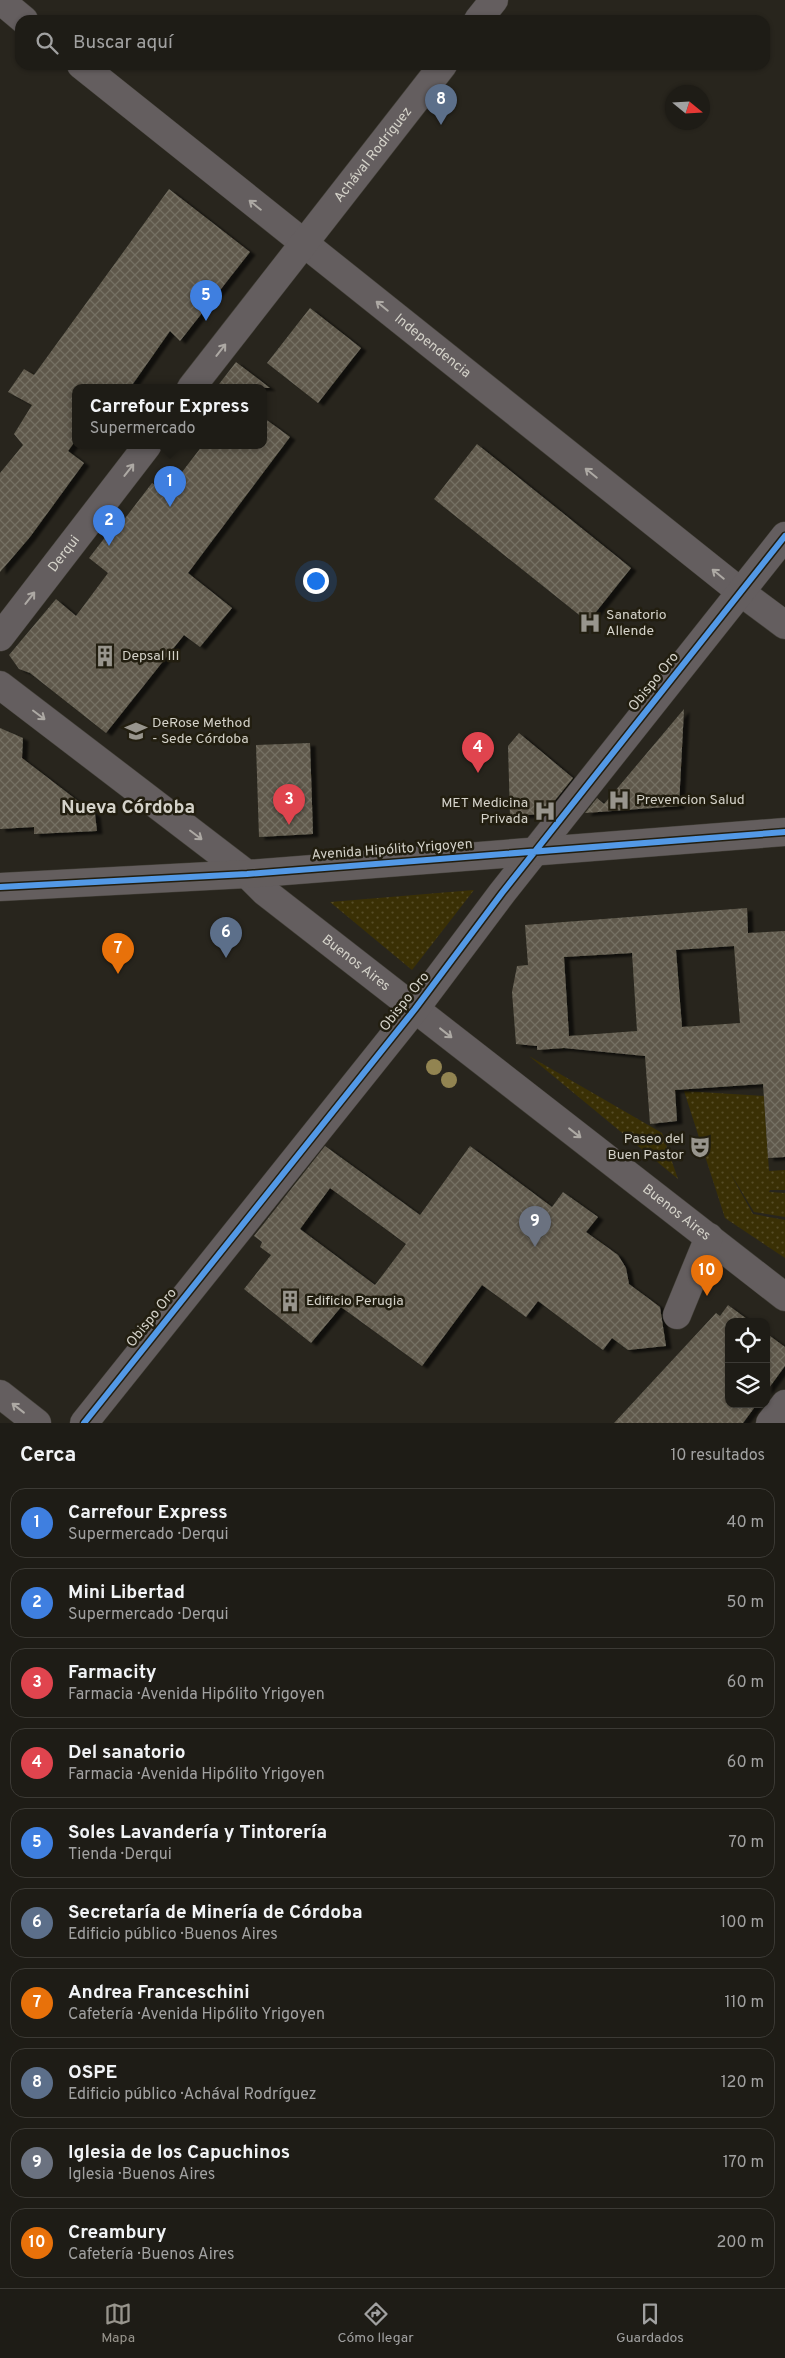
<!DOCTYPE html>
<html lang="es">
<meta charset="utf-8">
<style>
:root{--surface:#1e1c16;--page:#2b2923;--text:#f1f3f6;--muted:#a1a1a1;--line:#3c3a35;--accent:#98958d}
body{margin:0;font-family:Overpass,sans-serif;background:var(--page);color:var(--text)}
.controls{position:absolute;right:15px;bottom:15px;display:grid;overflow:hidden;border-radius:10px;box-shadow:0 1px 4px #0004}
.controls button{width:45px;height:45px;display:grid;place-items:center;padding:0;border:0;border-bottom:1px solid var(--line);background:var(--surface);color:var(--text);font:25px sans-serif}
.compass{position:absolute;left:665px;top:85px;width:45px;height:45px;border-radius:50%;background:var(--surface);box-shadow:0 1px 4px #0004;rotate:108deg}
.you{position:absolute;left:315px;top:580px;width:18px;height:18px;margin:-12px;border:4px solid #fff;border-radius:50%;background:#1a73e8;box-shadow:0 0 0 8px #1a73e833}
.badge{display:grid;place-items:center;width:32px;height:32px;border-radius:50%;background:var(--accent);color:#fff;font-size:16px;font-weight:700}
.pin{position:absolute;translate:-50% -41px;filter:drop-shadow(0 1px 2px #0008)}
.pin::after{content:'';position:absolute;top:26px;width:18px;height:15px;background:inherit;clip-path:polygon(0 0,100% 0,50% 100%)}
.popup{position:absolute;left:72px;top:384px;width:195px;height:65px;box-sizing:border-box;display:grid;place-content:center;border-radius:10px;background:var(--surface);filter:drop-shadow(0 1px 4px #0005);font-size:16px;white-space:nowrap;color:var(--muted)}
.popup b{font-size:19px;color:var(--text)}
.popup::after{content:'';position:absolute;left:50%;top:100%;margin-left:-10px;border:10px solid transparent;border-top-color:var(--surface)}
.list{margin:0;padding:0;list-style:none}
h2{display:flex;justify-content:space-between;align-items:center;height:65px;margin:0;padding:0 20px;font-size:21px}
h2 small{font-size:16px;font-weight:400;color:var(--muted)}
.list li{display:grid;grid-template-columns:32px 1fr auto;gap:15px;align-items:center;box-sizing:border-box;height:70px;margin:0 10px 10px;padding:0 10px;border:1px solid var(--line);border-radius:15px}
.list b{display:block;font-size:19px;white-space:nowrap}
.list p{margin:0;font-size:16px;white-space:nowrap;color:var(--muted)}
.list em{font-size:16px;font-style:normal;color:var(--muted)}
.icon{flex:none;width:28px;height:28px;fill:none;stroke:currentColor;stroke-width:2;stroke-linecap:round;stroke-linejoin:round}
.map{position:relative;flex:none;width:785px;height:1423px;overflow:hidden}
.search{position:absolute;background:var(--surface);box-shadow:0 1px 4px #0004;left:15px;right:15px;top:15px;height:55px;display:flex;align-items:center;gap:12px;box-sizing:border-box;padding:0 18px;border-radius:15px;color:var(--muted);font-size:19px}
.sheet{height:865px;background:var(--surface)}
nav{display:flex;justify-content:space-around;align-items:center;box-sizing:border-box;height:70px;border-top:1px solid var(--line);background:var(--surface);font-size:14px;color:var(--muted)}
nav a{display:grid;justify-items:center;gap:2px}
nav .on{color:var(--accent)}
.map>svg:first-child{display:block}
.green{fill:url(#green-dots)}
.building{fill:url(#building-cross-hatch);fill-rule:evenodd;filter:url(#shadow)}
.lines{fill:none;stroke-linecap:round;stroke-linejoin:round}
.minor-casing{stroke:#434039;stroke-width:29}
.major-casing{stroke:#434039;stroke-width:29}
.minor{stroke:#645e5f;stroke-width:28}
.major{stroke:#645e5e;stroke-width:28}
.cycleway-casing{stroke:#221e10;stroke-width:9}
.cycleway{stroke:#5399e6;stroke-width:6}
.tree{fill:#928451}
.oneway{stroke:#ada9a4}
.labels{text-anchor:middle;dominant-baseline:central;stroke-width:5;stroke-linejoin:round;paint-order:stroke}
.street-label{font-size:14px;fill:#d4d2c9;stroke:#221e10}
.poi-label{font-size:14px;fill:#d4d2c9;stroke:#221e10;text-anchor:start}
.district-label{font-size:19px;font-weight:bold;fill:#d4d2c9;stroke:#221e10}
</style>
<div class="map">
<svg width="785" height="1423" viewBox="0 0 785 1423">
<defs>
<pattern id="green-dots" width="8" height="8" patternUnits="userSpaceOnUse" patternTransform="scale(1.25)"><rect width="8" height="8" fill="#3a3005"/><path d="M2 2h.1M6 6h.1" fill="none" stroke="#564d28" stroke-width="1.8" stroke-linecap="round"/></pattern>
<pattern id="building-cross-hatch" width="8" height="8" patternUnits="userSpaceOnUse" patternTransform="scale(1.25)"><rect width="8" height="8" fill="#5e594b"/><path d="M0 0l8 8M0 8l8-8" fill="none" stroke="#747064"/></pattern>
<filter id="shadow"><feDropShadow dx="5.5" dy="3" stdDeviation="1" flood-color="#0009"/></filter>
</defs>
<rect width="100%" height="100%" fill="#28251d"/>
<path class="green" d="M 474,890 L 412,970 L 330,902 Z
M 529,1056 L 662,1133 L 678,1179 Z
M 684,1091 L 764,1096 L 769,1171 L 785,1170 L 785,1190 L 770,1190 L 769,1192 L 785,1193 L 785,1217 L 754,1212 L 729,1171 L 753,1214 L 785,1220 L 785,1258 L 725,1218 Z"/>
<path class="building" d="M 169,189 L 250,252 L 180,341 L 170,331 L 130,388 L 76,388 L 76,440 L 68,451 L 84,463 L 30,537 L 0,572 L 0,473 L 23,445 L 14,434 L 32,405 L 8,392 L 24,369 L 34,375 Z
M 310,308 L 361,348 L 318,403 L 267,363 Z
M 236,362 L 270,388 L 216,388 Z
M 264,418 L 290,437 L 188,573 L 232,608 L 200,647 L 184,635 L 106,733 L 30,673 L 19,669 L 9,655 L 56,599 L 76,616 L 108,573 L 89,558 L 120,518 L 123,521 L 152,483 L 166,493 L 202,446 L 264,446 Z
M 477,444 L 631,568 L 588,622 L 434,499 Z
M 684,709 L 679,806 L 585,813 L 597,798 L 604,804 Z
M 0,728 L 23,738 L 22,758 L 95,814 L 97,831 L 34,834 L 34,827 L 0,829 Z
M 519,733 L 573,778 L 544,814 L 510,816 L 508,746 Z
M 310,743 L 313,834 L 259,837 L 256,745 Z
M 747,908 L 748,933 L 785,931 L 785,1157 L 768,1158 L 763,1084 L 675,1090 L 677,1121 L 650,1124 L 645,1056 L 564,1048 L 537,1050 L 537,1046 L 516,1044 L 512,992 L 517,966 L 528,965 L 525,925 ZM 734,946 L 740,1023 L 682,1027 L 676,950 ZM 632,953 L 637,1031 L 569,1036 L 564,957 Z
M 325,1146 L 420,1215 L 470,1146 L 552,1207 L 563,1192 L 598,1217 L 586,1232 L 618,1255 L 626,1268 L 629,1284 L 660,1307 L 666,1346 L 628,1350 L 612,1338 L 603,1350 L 538,1301 L 526,1317 L 482,1285 L 422,1366 L 341,1307 L 311,1343 L 244,1289 L 271,1255 L 260,1247 L 262,1242 L 254,1236 ZM 330,1188 L 406,1244 L 375,1285 L 300,1229 Z
M 728,1305 L 751,1322 L 729,1322 L 729,1404 L 757,1404 L 743,1423 L 614,1423 L 716,1313 L 720,1316 Z
M 766,1333 L 785,1347 L 785,1366 L 766,1392 Z"/>
<g class="lines">
<g class="minor-casing">
<g id="minor">
<path d="M 0,0 L 24,20"/>
<path d="M 478,20 L 494,0"/>
<path id="s1" d="M 81,65 L 742,593 L 785,625"/>
<path id="s2" d="M 191,388 L 443,65"/>
<path id="s3" d="M 0,637 L 147,446"/>
<path id="s4" d="M 0,685 L 247,874 L 265,892 L 785,1297"/>
<path d="M 677,1315 L 709,1237"/>
<path d="M 0,1394 L 37,1423"/>
<path d="M 84,1423 L 415,1009 L 502,893 L 785,536"/>
<path d="M 770,1423 L 785,1404"/>
</g>
</g>
<g class="major-casing">
<path id="major" d="M 0,887 L 247,874 L 785,832"/>
</g>
<use href="#minor" class="minor"/>
<use href="#major" class="major"/>
<g class="cycleway-casing">
<path id="cycleway" d="M 0,887 L 247,874 L 785,832
M 84,1423 L 415,1009 L 502,893 L 785,536"/>
</g>
<use href="#cycleway" class="cycleway"/>
</g>
<g class="tree">
<circle cx="434" cy="1067" r="8"/>
<circle cx="449" cy="1080" r="8"/>
</g>
<defs><path id="oneway-shaft" d="M-6 0H5M1.5-3L5.5 0L1.5 3" fill="none" stroke-width="1.6" stroke-linecap="round" stroke-linejoin="round" transform="scale(1.25)"/></defs>
<g class="oneway">
<use href="#oneway-shaft" transform="translate(255 205) rotate(-141)"/>
<use href="#oneway-shaft" transform="translate(382 306) rotate(-141)"/>
<use href="#oneway-shaft" transform="translate(221 350) rotate(-52)"/>
<use href="#oneway-shaft" transform="translate(129 470) rotate(-52)"/>
<use href="#oneway-shaft" transform="translate(591 473) rotate(-141)"/>
<use href="#oneway-shaft" transform="translate(718 574) rotate(-141)"/>
<use href="#oneway-shaft" transform="translate(30 598) rotate(-52)"/>
<use href="#oneway-shaft" transform="translate(39 715) rotate(37)"/>
<use href="#oneway-shaft" transform="translate(196 835) rotate(37)"/>
<use href="#oneway-shaft" transform="translate(446 1033) rotate(38)"/>
<use href="#oneway-shaft" transform="translate(575 1133) rotate(38)"/>
<use href="#oneway-shaft" transform="translate(18 1408) rotate(-142)"/>
</g>
<defs>
<g id="hospital-bare" transform="scale(1.725)"><path d="M-5-5h3v3.5h4V-5h3V5h-3V1.5h-4V5h-3Z" fill="#98958d" stroke="#221e10" stroke-width="2.5" paint-order="stroke"/></g>
<g id="building-bare" transform="scale(1.725)"><path d="M-4-6H4V6H1V3H-1V6H-4ZM-2.5-4.3h1.7v1.8h-1.7ZM.8-4.3h1.7v1.8H.8ZM-2.5-1h1.7V.8h-1.7ZM.8-1h1.7V.8H.8Z" fill="#98958d" stroke="#221e10" stroke-width="2.5" paint-order="stroke"/></g>
<g id="university-bare" transform="scale(1.725)"><path d="M0-5L7-2L0 1L-7-2ZM-4 1L0 2.5L4 1V4Q0 6-4 4Z" fill="#98958d" stroke="#221e10" stroke-width="2.5" paint-order="stroke"/></g>
<g id="theatre-bare" transform="scale(1.725)"><path d="M-5-5.5Q0-4 5-5.5V0Q5 5 0 6Q-5 5-5 0ZM-3.3-2.5H-1v1.5H-3.3ZM1-2.5H3.3v1.5H1ZM-2.8 1Q0 5.5 2.8 1Z" fill="#98958d" stroke="#221e10" stroke-width="2.5" paint-order="stroke"/></g>
</defs>
<g fill-rule="evenodd">
<use href="#hospital-bare" x="590" y="623"/>
<use href="#building-bare" x="105" y="656"/>
<use href="#university-bare" x="136" y="731"/>
<use href="#hospital-bare" x="619" y="800"/>
<use href="#hospital-bare" x="545" y="811"/>
<use href="#theatre-bare" x="700" y="1147"/>
<use href="#building-bare" x="290" y="1301"/>
</g>
<g class="labels">
<g class="street-label">
<text stroke="none"><textPath href="#s2" startOffset="296">Achával Rodríguez</textPath></text>
<text stroke="none"><textPath href="#s1" startOffset="450">Independencia</textPath></text>
<text stroke="none"><textPath href="#s3" startOffset="105">Derqui</textPath></text>
<text transform="translate(654 682) rotate(-51)">Obispo Oro</text>
<text transform="translate(392 850) rotate(-4)">Avenida Hipólito Yrigoyen</text>
<text stroke="none"><textPath href="#s4" startOffset="452">Buenos Aires</textPath></text>
<text transform="translate(405 1002) rotate(-52)">Obispo Oro</text>
<text stroke="none"><textPath href="#s4" startOffset="858">Buenos Aires</textPath></text>
<text transform="translate(152 1318) rotate(-51)">Obispo Oro</text>
</g>
<g class="poi-label">
<text x="606" y="615">Sanatorio<tspan x="606" dy="16">Allende</tspan></text>
<text x="122" y="656">Depsal III</text>
<text x="152" y="723">DeRose Method<tspan x="152" dy="16">- Sede Córdoba</tspan></text>
<text x="636" y="800">Prevencion Salud</text>
<text x="528" y="803" text-anchor="end">MET Medicina<tspan x="528" dy="16">Privada</tspan></text>
<text x="684" y="1139" text-anchor="end">Paseo del<tspan x="684" dy="16">Buen Pastor</tspan></text>
<text x="306" y="1301">Edificio Perugia</text>
</g>
<g class="district-label">
<text x="128" y="808">Nueva Córdoba</text>
</g>
</g>
</svg>
<div class="controls">
<button><svg class="icon" aria-label="locate" viewBox="0 0 24 24"><circle cx="12" cy="12" r="6"/><path d="M12 2v4M12 18v4M2 12h4M18 12h4"/></svg></button>
<button><svg class="icon" aria-label="layers" viewBox="0 0 24 24"><path d="M12 4l9 5-9 5-9-5zM3 14l9 5 9-5"/></svg></button>
</div>
<svg class="compass" viewBox="-18 -18 36 36"><path d="M0-13l5 13h-10z" fill="#e53935"/><path d="M0 13l5-13h-10z" fill="#a1a1a1"/></svg>
<div class="you"></div>
<div class="pin badge" style="left:170px;top:507px;background:#3f7fe0">1</div>
<div class="popup"><b>Carrefour Express</b>Supermercado</div>
<div class="pin badge" style="left:109px;top:546px;background:#3f7fe0">2</div>
<div class="pin badge" style="left:289px;top:825px;background:#e0444e">3</div>
<div class="pin badge" style="left:478px;top:773px;background:#e0444e">4</div>
<div class="pin badge" style="left:206px;top:321px;background:#3f7fe0">5</div>
<div class="pin badge" style="left:226px;top:958px;background:#5c6f8a">6</div>
<div class="pin badge" style="left:118px;top:974px;background:#e8710a">7</div>
<div class="pin badge" style="left:441px;top:125px;background:#5c6f8a">8</div>
<div class="pin badge" style="left:535px;top:1247px;background:#6b7280">9</div>
<div class="pin badge" style="left:707px;top:1296px;background:#e8710a">10</div>
<div class="search"><svg class="icon" aria-label="search" viewBox="0 0 24 24"><circle cx="10" cy="10" r="6"/><path d="M15 15l6 6"/></svg>Buscar aquí</div>
</div>
<section class="sheet">
<h2>Cerca<small>10 resultados</small></h2>
<ul class="list">
<li><span class="badge" style="background:#3f7fe0">1</span><div><b>Carrefour Express</b><p>Supermercado · Derqui</p></div><em>40 m</em></li>
<li><span class="badge" style="background:#3f7fe0">2</span><div><b>Mini Libertad</b><p>Supermercado · Derqui</p></div><em>50 m</em></li>
<li><span class="badge" style="background:#e0444e">3</span><div><b>Farmacity</b><p>Farmacia · Avenida Hipólito Yrigoyen</p></div><em>60 m</em></li>
<li><span class="badge" style="background:#e0444e">4</span><div><b>Del sanatorio</b><p>Farmacia · Avenida Hipólito Yrigoyen</p></div><em>60 m</em></li>
<li><span class="badge" style="background:#3f7fe0">5</span><div><b>Soles Lavandería y Tintorería</b><p>Tienda · Derqui</p></div><em>70 m</em></li>
<li><span class="badge" style="background:#5c6f8a">6</span><div><b>Secretaría de Minería de Córdoba</b><p>Edificio público · Buenos Aires</p></div><em>100 m</em></li>
<li><span class="badge" style="background:#e8710a">7</span><div><b>Andrea Franceschini</b><p>Cafetería · Avenida Hipólito Yrigoyen</p></div><em>110 m</em></li>
<li><span class="badge" style="background:#5c6f8a">8</span><div><b>OSPE</b><p>Edificio público · Achával Rodríguez</p></div><em>120 m</em></li>
<li><span class="badge" style="background:#6b7280">9</span><div><b>Iglesia de los Capuchinos</b><p>Iglesia · Buenos Aires</p></div><em>170 m</em></li>
<li><span class="badge" style="background:#e8710a">10</span><div><b>Creambury</b><p>Cafetería · Buenos Aires</p></div><em>200 m</em></li>
</ul>
</section>
<nav>
<a class="on"><svg class="icon" aria-label="map" viewBox="0 0 24 24"><path d="M3 6l6-2 6 2 6-2v14l-6 2-6-2-6 2zM9 4v14M15 6v14"/></svg>Mapa</a>
<a><svg class="icon" aria-label="directions" viewBox="0 0 24 24"><path d="M12 3l9 9-9 9-9-9zM9 14v-3h6M13 9l2 2-2 2"/></svg>Cómo llegar</a>
<a><svg class="icon" aria-label="saved" viewBox="0 0 24 24"><path d="M7 4h10v16l-5-4-5 4z"/></svg>Guardados</a>
</nav>
